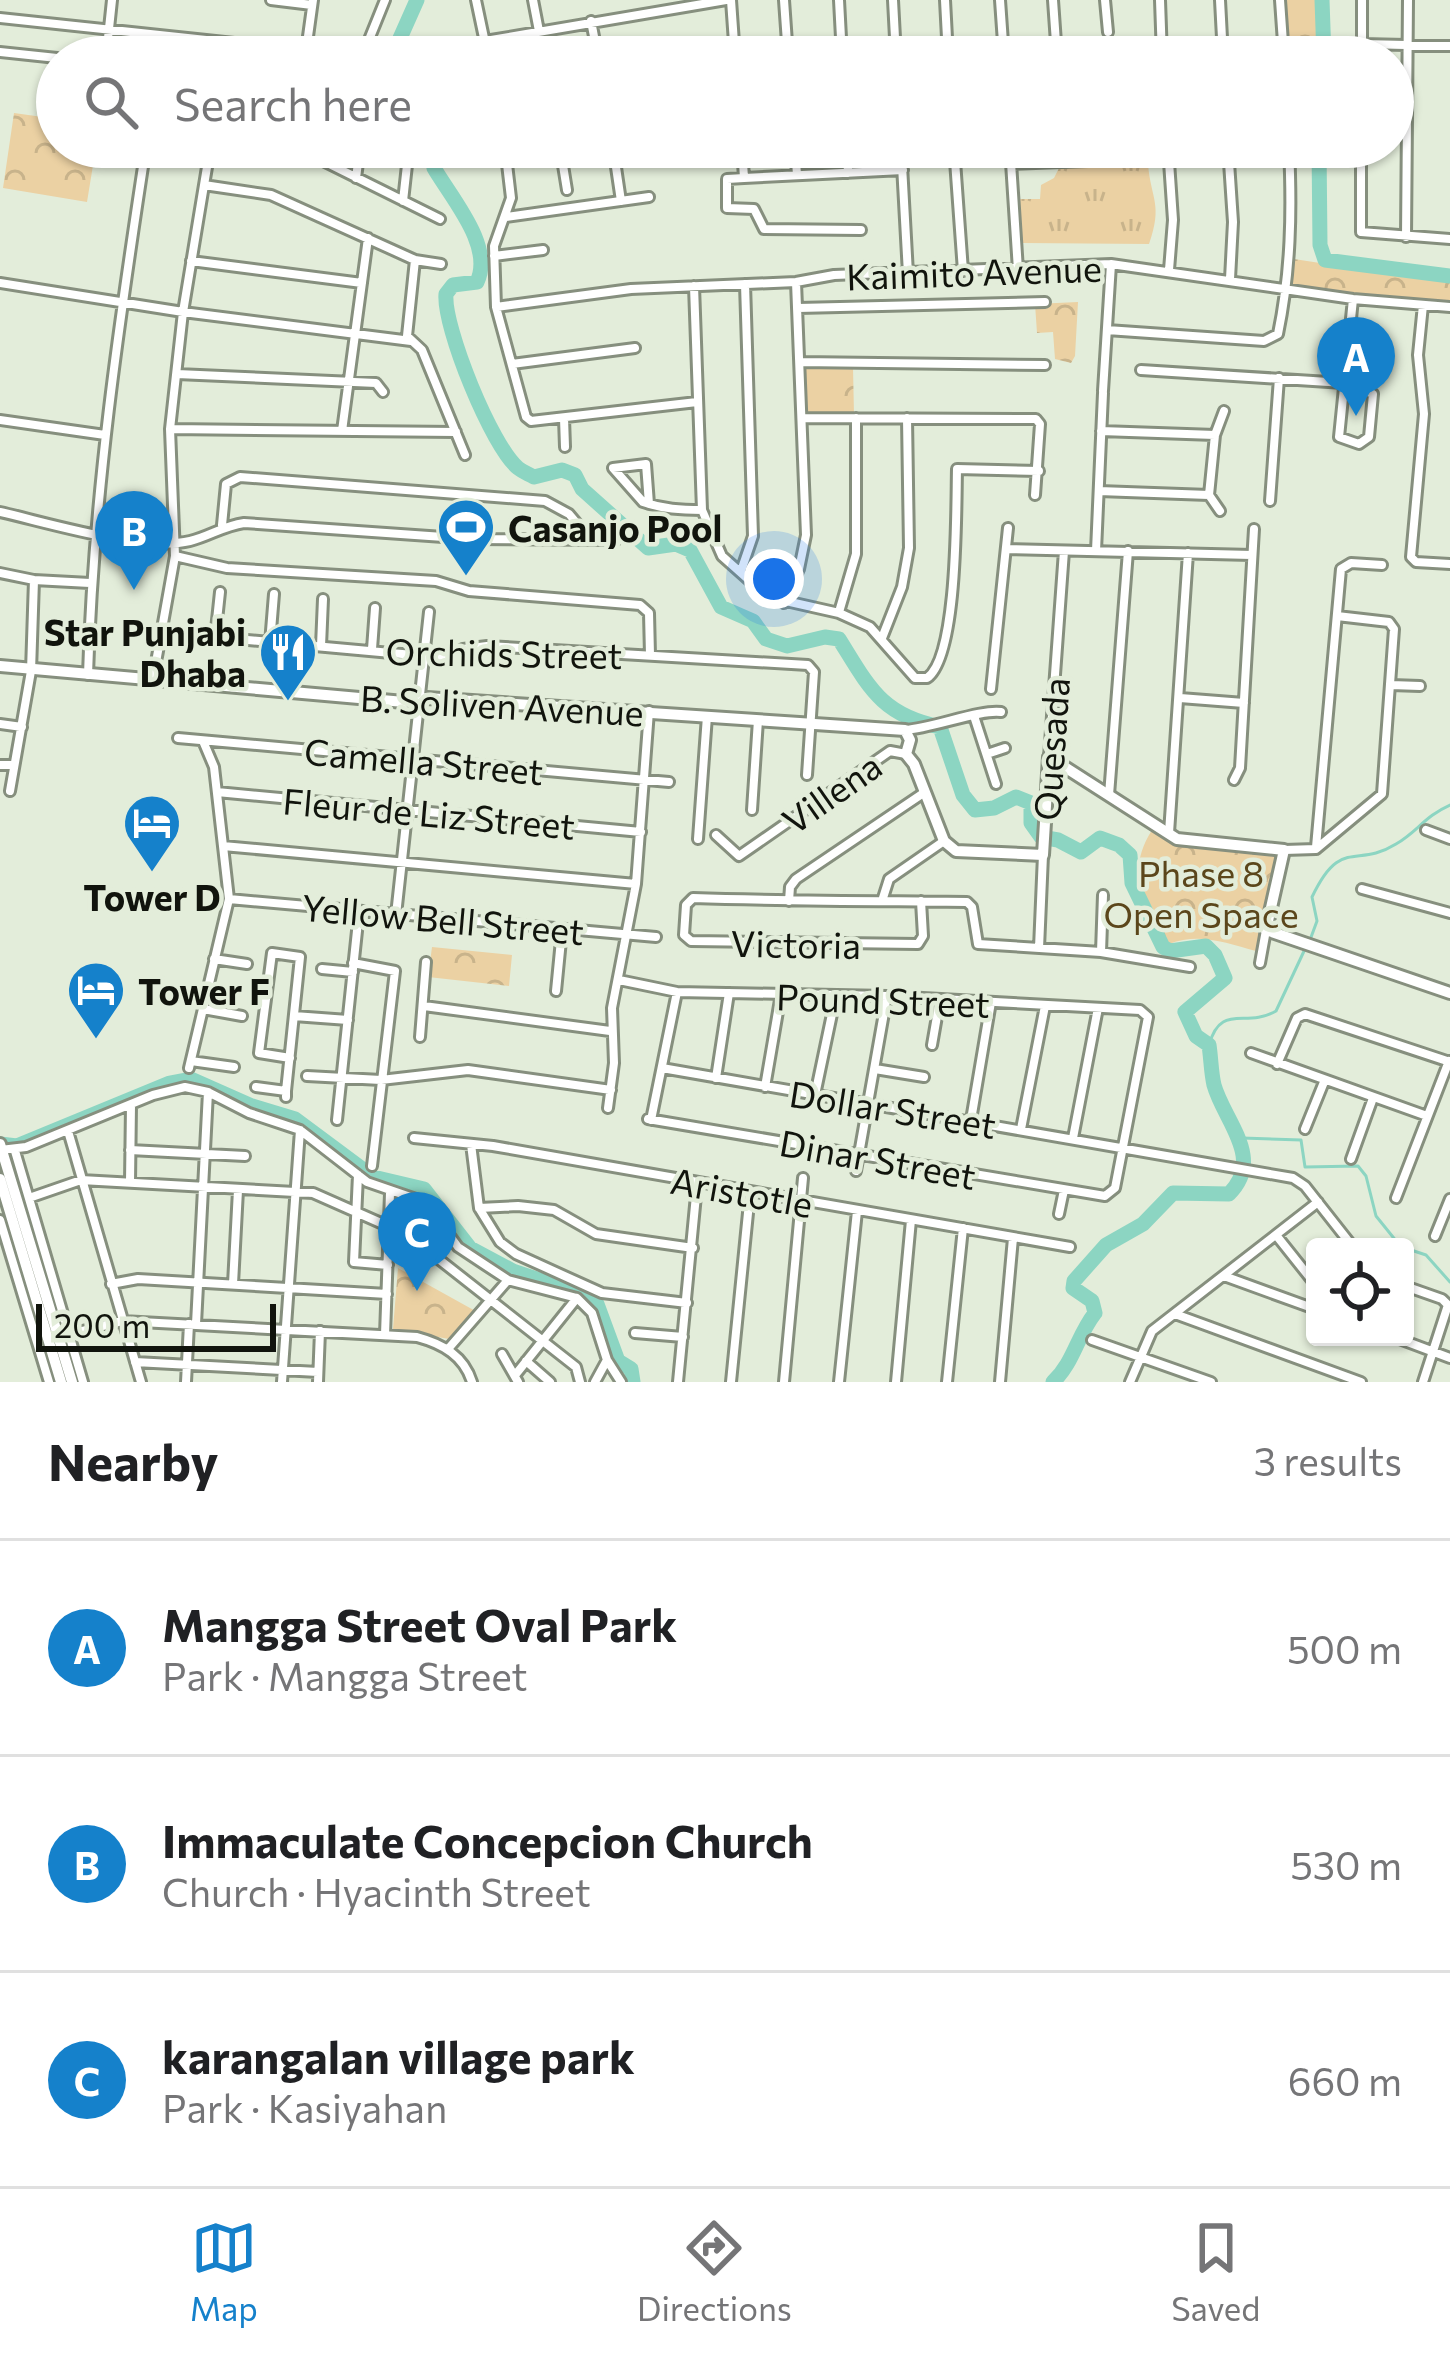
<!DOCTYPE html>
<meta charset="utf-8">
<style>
:root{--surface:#fff;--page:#f2f2f2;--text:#202124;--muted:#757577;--line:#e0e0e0;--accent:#1581cb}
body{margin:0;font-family:Commissioner,sans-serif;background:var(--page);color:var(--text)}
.controls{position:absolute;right:36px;bottom:36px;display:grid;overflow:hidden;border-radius:12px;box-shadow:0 3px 9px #0004}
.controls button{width:108px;height:108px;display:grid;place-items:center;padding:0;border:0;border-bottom:3px solid var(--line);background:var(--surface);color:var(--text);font:60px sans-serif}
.scale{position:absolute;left:36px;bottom:30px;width:240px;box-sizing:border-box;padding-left:12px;border:6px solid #11140d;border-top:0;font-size:33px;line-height:42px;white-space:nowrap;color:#11140d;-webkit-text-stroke:9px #e3edda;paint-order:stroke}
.you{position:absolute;left:774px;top:579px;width:42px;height:42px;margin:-30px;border:9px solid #fff;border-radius:50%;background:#1a73e8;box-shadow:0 0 0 18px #1a73e833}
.badge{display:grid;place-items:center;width:78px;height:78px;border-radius:50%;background:var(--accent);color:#fff;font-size:39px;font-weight:700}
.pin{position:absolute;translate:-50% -99px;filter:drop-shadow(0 3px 6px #0008)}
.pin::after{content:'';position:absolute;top:63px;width:42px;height:36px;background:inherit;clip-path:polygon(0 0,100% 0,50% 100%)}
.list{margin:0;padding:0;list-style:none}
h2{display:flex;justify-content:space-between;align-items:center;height:156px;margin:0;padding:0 48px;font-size:51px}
h2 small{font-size:39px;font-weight:400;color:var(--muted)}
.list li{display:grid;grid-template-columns:78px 1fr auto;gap:36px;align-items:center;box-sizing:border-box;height:216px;padding:0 48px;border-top:3px solid var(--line)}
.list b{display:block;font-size:45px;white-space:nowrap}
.list p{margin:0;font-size:39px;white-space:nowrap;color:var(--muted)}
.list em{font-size:39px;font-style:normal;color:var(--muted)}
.icon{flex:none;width:66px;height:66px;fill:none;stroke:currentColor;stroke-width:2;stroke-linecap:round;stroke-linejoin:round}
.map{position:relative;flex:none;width:1450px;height:1382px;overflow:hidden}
.search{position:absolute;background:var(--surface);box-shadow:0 3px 9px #0004;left:36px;right:36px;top:36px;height:132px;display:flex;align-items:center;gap:30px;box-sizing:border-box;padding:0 42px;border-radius:66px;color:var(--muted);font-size:45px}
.sheet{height:804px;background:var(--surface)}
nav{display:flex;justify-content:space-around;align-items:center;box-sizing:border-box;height:168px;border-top:3px solid var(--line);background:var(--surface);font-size:33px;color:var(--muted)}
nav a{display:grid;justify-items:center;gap:6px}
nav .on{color:var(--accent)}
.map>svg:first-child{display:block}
.grass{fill:url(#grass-tufts)}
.park{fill:url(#park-crowns)}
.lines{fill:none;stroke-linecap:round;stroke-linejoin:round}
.stream{stroke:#8cd5c2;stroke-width:3}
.river{stroke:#8cd5c2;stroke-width:15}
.minor-casing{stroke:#868f7e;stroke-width:14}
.tertiary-casing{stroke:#868f7e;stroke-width:16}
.secondary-casing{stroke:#868f7e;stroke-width:16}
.minor{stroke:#fff;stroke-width:8}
.tertiary{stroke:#fff;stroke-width:10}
.secondary{stroke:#fff;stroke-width:10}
.labels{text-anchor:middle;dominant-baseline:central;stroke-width:9;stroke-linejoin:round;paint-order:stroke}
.street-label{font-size:36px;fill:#11140d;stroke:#e3edda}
.poi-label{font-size:36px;font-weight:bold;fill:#11140d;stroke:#e3edda;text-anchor:start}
.park-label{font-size:36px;fill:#5b461b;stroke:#e3edda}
</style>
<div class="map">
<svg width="1450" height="1382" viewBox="0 0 1450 1382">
<defs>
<pattern id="grass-tufts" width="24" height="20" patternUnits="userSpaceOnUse" patternTransform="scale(3)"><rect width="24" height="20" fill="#ebd1a3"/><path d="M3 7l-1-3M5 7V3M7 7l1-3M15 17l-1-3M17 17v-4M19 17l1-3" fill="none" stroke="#c8b38b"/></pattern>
<pattern id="park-crowns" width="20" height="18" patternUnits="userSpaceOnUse" patternTransform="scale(3)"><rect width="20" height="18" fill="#ebd1a3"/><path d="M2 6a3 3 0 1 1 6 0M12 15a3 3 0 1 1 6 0" fill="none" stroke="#c8b38b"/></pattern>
</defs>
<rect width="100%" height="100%" fill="#e3edda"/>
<path class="grass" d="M 1148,164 C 1151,200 1163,204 1149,244 L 1022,243 L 1019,199 L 1040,199 L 1041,185 L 1054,178 L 1059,168 Z"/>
<path class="park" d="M 1278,0 L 1325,0 L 1326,57 L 1281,57 Z
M 14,113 L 57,119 L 57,147 L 96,147 L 87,202 L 3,188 Z
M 1294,259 L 1450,283 L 1450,304 L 1291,287 Z
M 1078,302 L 1075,356 L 1071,363 L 1055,359 L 1053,332 L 1037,333 L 1035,304 Z
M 804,367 L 853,367 L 854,415 L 805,415 Z
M 1152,830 L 1172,842 L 1278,854 L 1256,951 C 1226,943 1199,932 1169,944 C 1146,902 1124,874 1152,830 Z
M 432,947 L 512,955 L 509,986 L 428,977 Z
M 398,1268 L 479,1313 L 449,1339 L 393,1329 Z"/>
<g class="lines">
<path class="stream" d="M 1310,940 L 1317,921 L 1312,897 C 1341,836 1356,869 1396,844 C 1417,832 1425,816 1450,805
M 1209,1045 C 1221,1002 1245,1029 1276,1011 L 1305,949
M 1242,1138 L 1301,1140 L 1305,1167 L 1358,1166 L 1366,1176 L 1376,1216 L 1401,1247
M 1405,1248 L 1426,1255 L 1450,1282"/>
<path class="river" d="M 1322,0 L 1324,57
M 396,57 L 397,45 L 417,0
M 440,147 L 433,160 L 434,168 C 452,199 494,246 477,282 L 453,285 L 446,294 C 443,327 492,447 518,468 C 523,472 529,474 534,477 L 562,470 L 575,475 L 582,489 L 648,548 L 676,544 L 690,550 L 721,607 L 753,621 L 766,639 L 787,646 L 825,637 L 839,639 C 869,687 881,715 940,727 L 963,795 L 975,810 L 994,808 L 1016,797 L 1031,803 L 1031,823 L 1041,837 L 1058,840 L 1081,852 L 1100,838 L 1119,845 L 1130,855 L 1132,883 L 1163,947 L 1170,951 L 1206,946 L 1215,955 L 1225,978 L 1185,1012 L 1196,1036 L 1209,1045 C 1211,1058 1211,1072 1214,1085 C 1224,1121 1265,1158 1229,1194 L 1173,1193 L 1143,1224 L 1106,1245 L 1074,1281 L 1073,1288 L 1092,1301 L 1095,1313 C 1077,1336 1074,1362 1053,1382
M 1319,147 L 1320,245 L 1325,260 L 1450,276
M 0,1144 L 17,1146 L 170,1083 L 191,1079 L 252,1106 L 295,1119 L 373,1177 L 424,1189 L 470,1248 L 513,1271 L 590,1297 L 597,1304 L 618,1361 L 631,1369 L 633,1382"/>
<g class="minor-casing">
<path id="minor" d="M 271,0 L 312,5
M 476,0 L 488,57
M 533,0 L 544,57
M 731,0 L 735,57
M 784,0 L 788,57
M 839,0 L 842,57
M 893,0 L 896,57
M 945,0 L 948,57
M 1000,0 L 1004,57
M 1053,0 L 1057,57
M 1105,0 L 1108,32
M 1160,0 L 1162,57
M 1220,0 L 1223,57
M 1280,0 L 1284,57
M 0,18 L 365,57
M 591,21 L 598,57
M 485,41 L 726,0
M 1362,44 L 1450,46
M 306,51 L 313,0
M 0,52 L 57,58
M 106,57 L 112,0
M 362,57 L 385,0
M 1362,57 L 1362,0
M 295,147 L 440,219
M 505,147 L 511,198 L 494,246 L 496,307 L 526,417 L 531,421 L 697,402
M 560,147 L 567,190
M 613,147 L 621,201
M 742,147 L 744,178 L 727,179 L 727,208 L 754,209 L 764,229 L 861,230
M 795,147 L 797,175
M 847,147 L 848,173
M 901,147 L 908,274
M 954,147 L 963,271
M 1010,147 L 1018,270
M 1168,147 L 1173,220 L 1169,270
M 1228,147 L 1233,222 L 1230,279
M 1361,147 L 1361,232 L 1450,239
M 1011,164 L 1141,159
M 356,178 L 360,147
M 744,178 L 903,170
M 204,185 L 271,195 L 415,260 L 441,264
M 403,201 L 409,147
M 506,217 L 649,197
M 1406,237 L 1408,0
M 494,256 L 543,250
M 415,260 L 407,336 L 422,350 L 465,455
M 191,261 L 362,283
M 0,283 L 183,312 L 411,341
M 694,286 L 702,510 L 722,556 L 768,597 L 839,613 L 870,627 L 915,678 L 927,678 C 958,657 956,510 957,469 L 1039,471
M 1423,305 L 1418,355 L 1424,414 L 1411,557 L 1416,562 L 1450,564
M 496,307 L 631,289 L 796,282 L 834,275 L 1111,264 L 1353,299 L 1450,307
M 798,308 L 1045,302
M 1107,330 L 1264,341 L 1278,334 C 1291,271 1292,211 1289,147
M 800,362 L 1045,365
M 512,364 L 635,348
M 1141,370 L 1344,383 L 1373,394 L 1369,437 L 1359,444 L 1339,437 L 1353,299
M 177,374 L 376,383 L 383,392
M 1103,391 L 1111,264
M 564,418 L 565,447
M 803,418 L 1036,419 L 1040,424 L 1035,495
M 0,420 L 105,435
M 170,429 L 456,432
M 342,431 L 368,238
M 1101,431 L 1215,435
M 1099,491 L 1209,495
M 1270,501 L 1279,378
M 649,504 L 646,464 L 613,468 L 643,502 C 663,509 681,510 702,510
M 1220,511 L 1209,495 L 1215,435 L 1224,411
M 0,512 C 49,523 142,552 190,541 C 210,536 223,526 244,523 L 472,539 L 616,540
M 222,525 L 226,484 L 240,477 L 545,501 L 569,514 L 590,539
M 1006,549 L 1252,555
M 1096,551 L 1103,393
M 175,556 L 227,568 L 436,581 L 469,591 L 640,605 L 649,613 L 650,655
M 741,571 L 753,536 L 745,284
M 0,573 L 34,580 L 90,583
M 784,603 L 799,569 L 806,535 L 796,282
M 839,612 L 856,554 L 856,418
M 160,632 L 446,658 L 463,649 L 487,646 L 808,665 L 814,672 L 807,775
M 882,638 L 902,587 L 909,548 L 907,418
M 215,639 L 220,592
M 270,643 L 274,594
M 321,646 L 323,599
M 372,649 L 375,608
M 88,675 C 93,498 119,323 146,147
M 153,679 L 175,556 L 170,429 L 183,312 L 209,155
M 1391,685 L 1420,686
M 991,689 L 1008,528
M 1180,698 L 1244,703
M 974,716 L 996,784
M 0,724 L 22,727
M 905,730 C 933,728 981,709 1001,712
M 178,738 L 669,782
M 987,754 L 1005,748
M 1049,757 L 1064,551
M 0,765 L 14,765
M 1234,780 L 1240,768 L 1254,529
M 10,791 L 31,671 L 34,580
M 217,792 L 641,832
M 1109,795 L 1128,551
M 752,810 L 758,720
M 1426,830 L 1450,839
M 1169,833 L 1188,553
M 716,835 L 739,856 L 890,751 L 906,754
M 698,839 L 707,716
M 223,846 L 636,884
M 1316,847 L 1341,569 L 1351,563 L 1382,565
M 1284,850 L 1316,849 L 1382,794 L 1394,629 L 1389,622 L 1337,616
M 1362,889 L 1450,913
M 229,899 L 656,937
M 789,901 L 790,887 L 796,879 L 925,792
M 882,901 L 889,879 L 944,841
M 921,901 L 923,936 L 918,944 L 691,941 L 684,935 L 686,905 L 693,898 C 785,901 876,901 967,902 L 972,907 L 978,944 L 1101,952 L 1190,967
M 396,915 L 429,612
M 1039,948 L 1043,855
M 1101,952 L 1103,895
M 214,959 L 247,964
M 353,963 L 395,971 L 372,1166
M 1260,963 L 1266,930
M 322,969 L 353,972
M 619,980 L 677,992 L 887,996 L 1140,1010 L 1148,1017 L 1115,1188 L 1105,1196 L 648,1119
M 556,991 L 562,930
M 424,1006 L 610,1031
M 203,1009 L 242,1016
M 294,1016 L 348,1020
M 420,1037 L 426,962
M 932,1045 L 940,999
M 1251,1053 L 1427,1116
M 191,1061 L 234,1067
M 1277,1064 L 1297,1018 L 1305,1014 L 1450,1062
M 189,1068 L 229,899 L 214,767 L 203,741
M 662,1068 L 1293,1178 L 1305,1186 L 1353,1247
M 875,1069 L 924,1077
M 307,1076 L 381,1080 L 468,1070 L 611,1090
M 716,1078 L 729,993
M 256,1087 L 286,1091
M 765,1087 L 781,994
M 815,1095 L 836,995
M 286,1097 L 286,1091 L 300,957 L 272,953 L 259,1053 L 290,1058
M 608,1108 L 614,1063 L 612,1008 L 636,884 L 649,711
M 337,1120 L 359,912
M 651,1120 L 677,992
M 971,1120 L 991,1002
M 1021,1129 L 1045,1006
M 1305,1129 L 1324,1082
M 68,1131 L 141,1382
M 414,1138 L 493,1146 L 1070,1247
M 1073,1138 L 1098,1008
M 471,1144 L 479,1208 L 500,1242 L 516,1254 L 602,1293 L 687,1303
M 0,1150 L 26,1147 L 153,1095 L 185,1087 L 208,1092 L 249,1113 L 300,1130 L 367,1182 L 425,1202 L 458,1247 L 508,1280 L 577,1298 L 592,1313 L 607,1360 L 621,1382
M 130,1150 L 245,1156
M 15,1151 L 83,1382
M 1351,1159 L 1373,1098
M 856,1171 L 887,996
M 358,1175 L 354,1262 L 388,1265
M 130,1182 L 131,1105
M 29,1198 L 81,1180 L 313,1193 L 408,1235 L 576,1367 L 580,1382
M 1396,1198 L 1449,1061
M 479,1208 L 518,1206 L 554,1210 L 596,1234 L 693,1248
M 1059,1214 L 1064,1190
M 0,1220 L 49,1382
M 1276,1235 L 1315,1284
M 1435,1236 L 1450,1199
M 1224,1276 L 1315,1309
M 111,1284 L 138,1279 L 387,1294
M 233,1284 L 238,1190
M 1405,1286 L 1442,1299 L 1448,1305 L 1423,1382
M 1175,1314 L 1361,1382
M 196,1324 L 208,1092
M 635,1333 L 683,1337
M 385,1335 L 390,1193
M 59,1337 L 122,1321 L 417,1337 C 443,1344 464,1356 472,1382
M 1394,1337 L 1450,1358
M 1092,1340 L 1211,1382
M 448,1349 L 508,1280
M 502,1354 L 518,1382
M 526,1361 L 550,1382
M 135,1362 L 318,1372
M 516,1374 L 577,1298
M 186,1382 L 189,1324
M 282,1382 L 300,1130
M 318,1382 L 320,1331
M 595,1382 L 607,1360
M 678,1382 L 697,1185
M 731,1382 L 750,1193
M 784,1382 L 803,1178
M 839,1382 L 857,1211
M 896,1382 L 911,1220
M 947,1382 L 963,1228
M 1000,1382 L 1013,1238
M 1130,1382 L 1152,1331 L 1318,1202"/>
</g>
<g class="tertiary-casing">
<path id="tertiary" d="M 0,666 L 404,702 L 427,698 L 905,730 L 910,740 L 906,754 L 914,764 L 944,841 L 956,851 L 1043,855 L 1049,757
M 1049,757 L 1177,839 L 1284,850 L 1266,930 L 1450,993"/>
</g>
<g class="secondary-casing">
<path id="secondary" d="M 0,1144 L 72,1382
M 0,1179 L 61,1382"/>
</g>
<use href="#minor" class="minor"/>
<use href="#tertiary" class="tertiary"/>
<use href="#secondary" class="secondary"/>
</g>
<defs>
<g id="stadium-pin" transform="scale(3)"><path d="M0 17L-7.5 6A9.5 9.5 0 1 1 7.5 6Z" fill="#1581cb" stroke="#e3edda"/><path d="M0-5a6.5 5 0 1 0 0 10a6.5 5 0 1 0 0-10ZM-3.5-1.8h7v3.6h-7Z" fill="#fff"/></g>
<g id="restaurant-pin" transform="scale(3)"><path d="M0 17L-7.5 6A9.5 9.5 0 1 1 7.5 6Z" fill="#1581cb" stroke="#e3edda"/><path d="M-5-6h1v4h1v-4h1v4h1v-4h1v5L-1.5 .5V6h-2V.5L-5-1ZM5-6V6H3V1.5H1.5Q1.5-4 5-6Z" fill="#fff"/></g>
<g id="hotel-pin" transform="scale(3)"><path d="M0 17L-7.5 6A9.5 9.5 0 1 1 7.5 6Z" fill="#1581cb" stroke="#e3edda"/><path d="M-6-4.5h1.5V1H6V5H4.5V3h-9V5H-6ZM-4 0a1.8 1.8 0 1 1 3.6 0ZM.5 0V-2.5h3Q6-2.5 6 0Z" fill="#fff"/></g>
</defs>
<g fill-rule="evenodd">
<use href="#stadium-pin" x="466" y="527"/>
<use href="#restaurant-pin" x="288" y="652"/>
<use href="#hotel-pin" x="152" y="823"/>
<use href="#hotel-pin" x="96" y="990"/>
</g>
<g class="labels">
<g class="street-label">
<text transform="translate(974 271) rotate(-2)">Kaimito Avenue</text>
<text transform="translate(504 652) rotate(1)">Orchids Street</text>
<text transform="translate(502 704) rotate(3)">B. Soliven Avenue</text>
<text transform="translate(1050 749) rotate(-86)">Quesada</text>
<text transform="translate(424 760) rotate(5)">Camella Street</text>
<text transform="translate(831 792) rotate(-35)">Villena</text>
<text transform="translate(429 812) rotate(5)">Fleur de Liz Street</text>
<text transform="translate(443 918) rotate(5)">Yellow Bell Street</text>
<text transform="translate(796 943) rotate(1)">Victoria</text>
<text transform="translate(883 999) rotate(2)">Pound Street</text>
<text transform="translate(893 1108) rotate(9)">Dollar Street</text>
<text transform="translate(878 1158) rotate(10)">Dinar Street</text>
<text transform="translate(742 1191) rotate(10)">Aristotle</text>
</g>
<g class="poi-label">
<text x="508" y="527">Casanjo Pool</text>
<text x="246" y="631" text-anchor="end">Star Punjabi<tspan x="246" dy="41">Dhaba</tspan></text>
<text x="152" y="896" text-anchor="middle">Tower D</text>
<text x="138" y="990">Tower F</text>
</g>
<g class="park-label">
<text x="1201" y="872">Phase 8<tspan x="1201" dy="41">Open Space</tspan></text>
</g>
</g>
</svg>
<div class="controls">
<button><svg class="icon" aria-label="locate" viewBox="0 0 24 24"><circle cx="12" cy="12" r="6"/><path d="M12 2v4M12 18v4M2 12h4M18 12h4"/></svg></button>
</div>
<div class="scale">200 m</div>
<div class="you"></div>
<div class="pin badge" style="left:1356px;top:416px">A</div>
<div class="pin badge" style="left:134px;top:590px">B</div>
<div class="pin badge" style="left:417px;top:1291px">C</div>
<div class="search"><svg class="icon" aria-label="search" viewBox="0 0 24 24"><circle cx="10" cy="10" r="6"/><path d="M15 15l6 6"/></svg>Search here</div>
</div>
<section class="sheet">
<h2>Nearby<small>3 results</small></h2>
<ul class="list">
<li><span class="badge">A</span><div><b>Mangga Street Oval Park</b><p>Park · Mangga Street</p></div><em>500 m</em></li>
<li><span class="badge">B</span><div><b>Immaculate Concepcion Church</b><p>Church · Hyacinth Street</p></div><em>530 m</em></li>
<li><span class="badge">C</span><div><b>karangalan village park</b><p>Park · Kasiyahan</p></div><em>660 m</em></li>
</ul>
</section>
<nav>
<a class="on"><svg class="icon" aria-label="map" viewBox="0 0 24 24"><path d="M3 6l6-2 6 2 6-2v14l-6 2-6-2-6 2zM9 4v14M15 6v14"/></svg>Map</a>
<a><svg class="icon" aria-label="directions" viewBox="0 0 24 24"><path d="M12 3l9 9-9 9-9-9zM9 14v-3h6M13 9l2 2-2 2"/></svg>Directions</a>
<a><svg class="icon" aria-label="saved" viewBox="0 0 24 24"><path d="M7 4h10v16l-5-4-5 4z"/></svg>Saved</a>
</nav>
